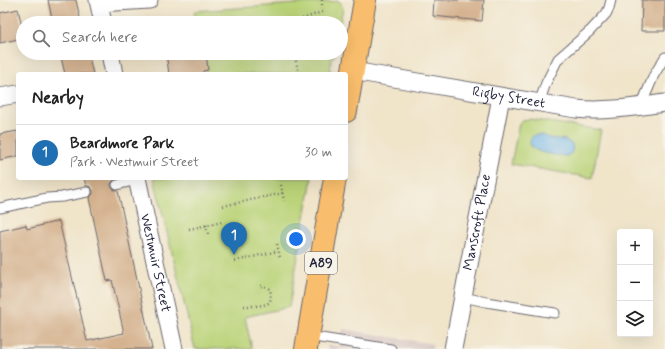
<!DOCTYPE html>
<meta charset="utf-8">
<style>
:root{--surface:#fff;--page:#f6f6f6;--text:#222;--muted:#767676;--line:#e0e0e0;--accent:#1f6fb2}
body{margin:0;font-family:Mynerve,sans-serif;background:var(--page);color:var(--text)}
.controls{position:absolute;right:12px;bottom:12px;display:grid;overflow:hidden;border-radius:4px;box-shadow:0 4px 16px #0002}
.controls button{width:36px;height:36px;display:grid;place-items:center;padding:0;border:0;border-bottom:1px solid var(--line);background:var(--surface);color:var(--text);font:20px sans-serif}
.you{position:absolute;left:296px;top:239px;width:14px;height:14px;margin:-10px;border:3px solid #fff;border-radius:50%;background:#1a73e8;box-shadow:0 0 0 6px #1a73e833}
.badge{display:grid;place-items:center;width:26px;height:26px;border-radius:50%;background:var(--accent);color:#fff;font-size:13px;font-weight:700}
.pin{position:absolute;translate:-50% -33px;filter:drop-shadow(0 1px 2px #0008)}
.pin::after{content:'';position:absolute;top:21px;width:14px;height:12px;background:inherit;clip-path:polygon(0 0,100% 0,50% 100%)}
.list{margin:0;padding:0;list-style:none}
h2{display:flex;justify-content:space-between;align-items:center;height:52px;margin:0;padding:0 16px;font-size:17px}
h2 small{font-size:13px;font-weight:400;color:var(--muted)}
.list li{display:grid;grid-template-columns:26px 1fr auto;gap:12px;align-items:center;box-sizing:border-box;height:56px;padding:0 16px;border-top:1px solid var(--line)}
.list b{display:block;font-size:15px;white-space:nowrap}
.list p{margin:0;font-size:13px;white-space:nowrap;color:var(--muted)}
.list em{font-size:13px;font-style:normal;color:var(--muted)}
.icon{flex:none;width:22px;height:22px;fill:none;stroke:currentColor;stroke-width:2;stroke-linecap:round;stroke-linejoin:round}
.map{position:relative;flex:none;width:665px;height:349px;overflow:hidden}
.search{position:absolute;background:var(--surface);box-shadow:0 4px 16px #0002;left:16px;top:16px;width:332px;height:44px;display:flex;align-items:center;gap:10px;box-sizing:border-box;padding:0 14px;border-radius:22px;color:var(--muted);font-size:15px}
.panel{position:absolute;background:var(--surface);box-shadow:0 4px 16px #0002;left:16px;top:72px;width:332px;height:108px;border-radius:4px}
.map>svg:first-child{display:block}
.industrial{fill:#d1bfbe}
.green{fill:#bad378;stroke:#6e7a5a}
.water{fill:#72b6e7;stroke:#4a6c91}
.building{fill:#d4b18d}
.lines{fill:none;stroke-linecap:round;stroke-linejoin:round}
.service-casing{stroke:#6a666d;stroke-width:11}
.minor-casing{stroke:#6a666d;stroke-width:19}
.primary-casing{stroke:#6a666d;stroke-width:24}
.path{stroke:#6a666d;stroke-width:2.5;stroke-dasharray:1 3;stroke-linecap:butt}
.service{stroke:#fff;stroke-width:9}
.minor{stroke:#fff;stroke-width:17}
.primary{stroke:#f9be6d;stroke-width:22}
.labels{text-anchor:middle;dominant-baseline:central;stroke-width:3;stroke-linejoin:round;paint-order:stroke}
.shield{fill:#f7f3e8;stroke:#62616f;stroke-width:1}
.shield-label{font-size:13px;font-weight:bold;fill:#22223b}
.street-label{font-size:14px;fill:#22223b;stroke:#f7f3e8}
</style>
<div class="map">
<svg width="665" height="349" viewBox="0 0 665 349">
<rect width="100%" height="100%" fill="#f7f3e8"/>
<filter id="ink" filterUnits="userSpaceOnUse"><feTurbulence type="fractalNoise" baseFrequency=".025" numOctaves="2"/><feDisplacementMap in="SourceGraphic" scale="8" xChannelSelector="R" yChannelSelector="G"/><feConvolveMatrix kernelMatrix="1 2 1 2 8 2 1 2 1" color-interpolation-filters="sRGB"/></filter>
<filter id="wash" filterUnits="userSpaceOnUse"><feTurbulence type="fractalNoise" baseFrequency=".012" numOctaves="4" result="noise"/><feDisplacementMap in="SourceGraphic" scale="16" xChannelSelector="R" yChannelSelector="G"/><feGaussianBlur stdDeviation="0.9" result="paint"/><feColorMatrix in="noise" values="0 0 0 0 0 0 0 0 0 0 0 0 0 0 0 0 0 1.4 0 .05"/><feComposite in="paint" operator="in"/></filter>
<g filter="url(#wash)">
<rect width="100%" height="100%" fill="#f0e4c9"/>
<path class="industrial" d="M 343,329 L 433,344 L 432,349 L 327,349 L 328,345 L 340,347 Z"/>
<path class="green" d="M 339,1 L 340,2 L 343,8 L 340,23 L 196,23 L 194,11 Z
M 202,53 L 335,53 L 334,57 L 332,57 L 330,70 L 332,71 L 331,74 L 206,74 Z
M 529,119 L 601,130 L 592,178 L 511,164 L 519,123 L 522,120 Z
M 154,178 L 312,178 L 289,307 L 245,317 L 252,349 L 195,349 Z"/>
<path class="water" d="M 535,135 L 543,135 L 549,138 L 566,140 L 572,144 C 573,150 573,154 566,156 C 557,155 531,154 530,142 C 530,138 532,137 535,135 Z"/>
<g id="blocks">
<path class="building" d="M 48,0 L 76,0 L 81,23 L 53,23 Z
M 434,0 L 484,0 L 482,21 L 433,16 Z
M 642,0 L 665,0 L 665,31 L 641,31 Z
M 18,9 L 23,31 L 23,38 L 0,43 L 0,13 Z
M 60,53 L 88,53 L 93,74 L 65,74 Z
M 166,53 L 206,53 L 208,70 L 203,71 L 203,74 L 169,74 Z
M 18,131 L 18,156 L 0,160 L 0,134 Z
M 84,178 L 115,178 L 115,179 L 111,183 L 111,186 L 113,189 L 118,191 L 152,349 L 0,349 L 0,231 L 26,225 L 27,229 L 59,221 L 87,341 L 124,333 L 112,280 L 107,281 L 89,198 L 93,194 L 93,190 L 89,186 L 86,186 Z"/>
</g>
</g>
<g filter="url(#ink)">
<use href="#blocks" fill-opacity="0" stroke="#6a666d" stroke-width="1"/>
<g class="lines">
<g class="service-casing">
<path id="service" d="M 539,103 L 546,83 L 558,59 L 590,31 L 606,14 L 609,8 L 611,0
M 641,106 L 654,75 L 665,57
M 117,185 L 137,180
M 0,208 L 47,198 L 62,197 L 87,192
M 463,297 L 486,302 L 555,313
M 308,336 L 391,349"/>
</g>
<g class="minor-casing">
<g id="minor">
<path d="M 98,0 L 103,23"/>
<path d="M 99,3 L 149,0"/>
<path d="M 110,53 L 114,74"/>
<path id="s1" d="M 353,71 L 576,109 C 605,112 635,107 665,103"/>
<path d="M 0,97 L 18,94"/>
<path id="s2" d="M 137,178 L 174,349"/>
<path id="s3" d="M 453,349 L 501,97"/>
</g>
</g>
<g class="primary-casing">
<path id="primary" d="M 346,111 L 365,0
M 306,349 L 335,178"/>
</g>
<path class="path" d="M 291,23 L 322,12 L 322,0
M 294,53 L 299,74
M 281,185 L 284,201
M 223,206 L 283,193
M 206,225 L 208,234
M 189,229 L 222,222
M 277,244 L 280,257
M 235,261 L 278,251
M 244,306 C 252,306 262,307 270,302 C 272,291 271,286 259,286"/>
<use href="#service" class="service"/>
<use href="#minor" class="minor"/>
<use href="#primary" class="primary"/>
</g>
</g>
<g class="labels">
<rect class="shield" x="305" y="252" width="32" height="22" rx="3"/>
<g class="shield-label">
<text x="321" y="263">A89</text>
</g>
<g class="street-label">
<text stroke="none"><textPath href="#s1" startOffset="158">Rigby Street</textPath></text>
<text stroke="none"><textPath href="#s3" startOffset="129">Manscroft Place</textPath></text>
<text stroke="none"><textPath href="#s2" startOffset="87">Westmuir Street</textPath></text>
</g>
</g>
</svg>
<div class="controls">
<button>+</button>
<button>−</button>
<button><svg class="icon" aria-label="layers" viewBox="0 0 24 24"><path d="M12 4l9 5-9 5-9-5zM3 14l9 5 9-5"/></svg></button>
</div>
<div class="you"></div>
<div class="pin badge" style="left:234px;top:255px">1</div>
<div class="search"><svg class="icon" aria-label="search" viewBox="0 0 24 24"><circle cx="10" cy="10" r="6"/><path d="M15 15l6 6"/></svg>Search here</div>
<section class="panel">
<h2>Nearby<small></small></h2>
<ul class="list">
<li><span class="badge">1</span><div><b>Beardmore Park</b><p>Park · Westmuir Street</p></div><em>30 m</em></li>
</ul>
</section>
</div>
